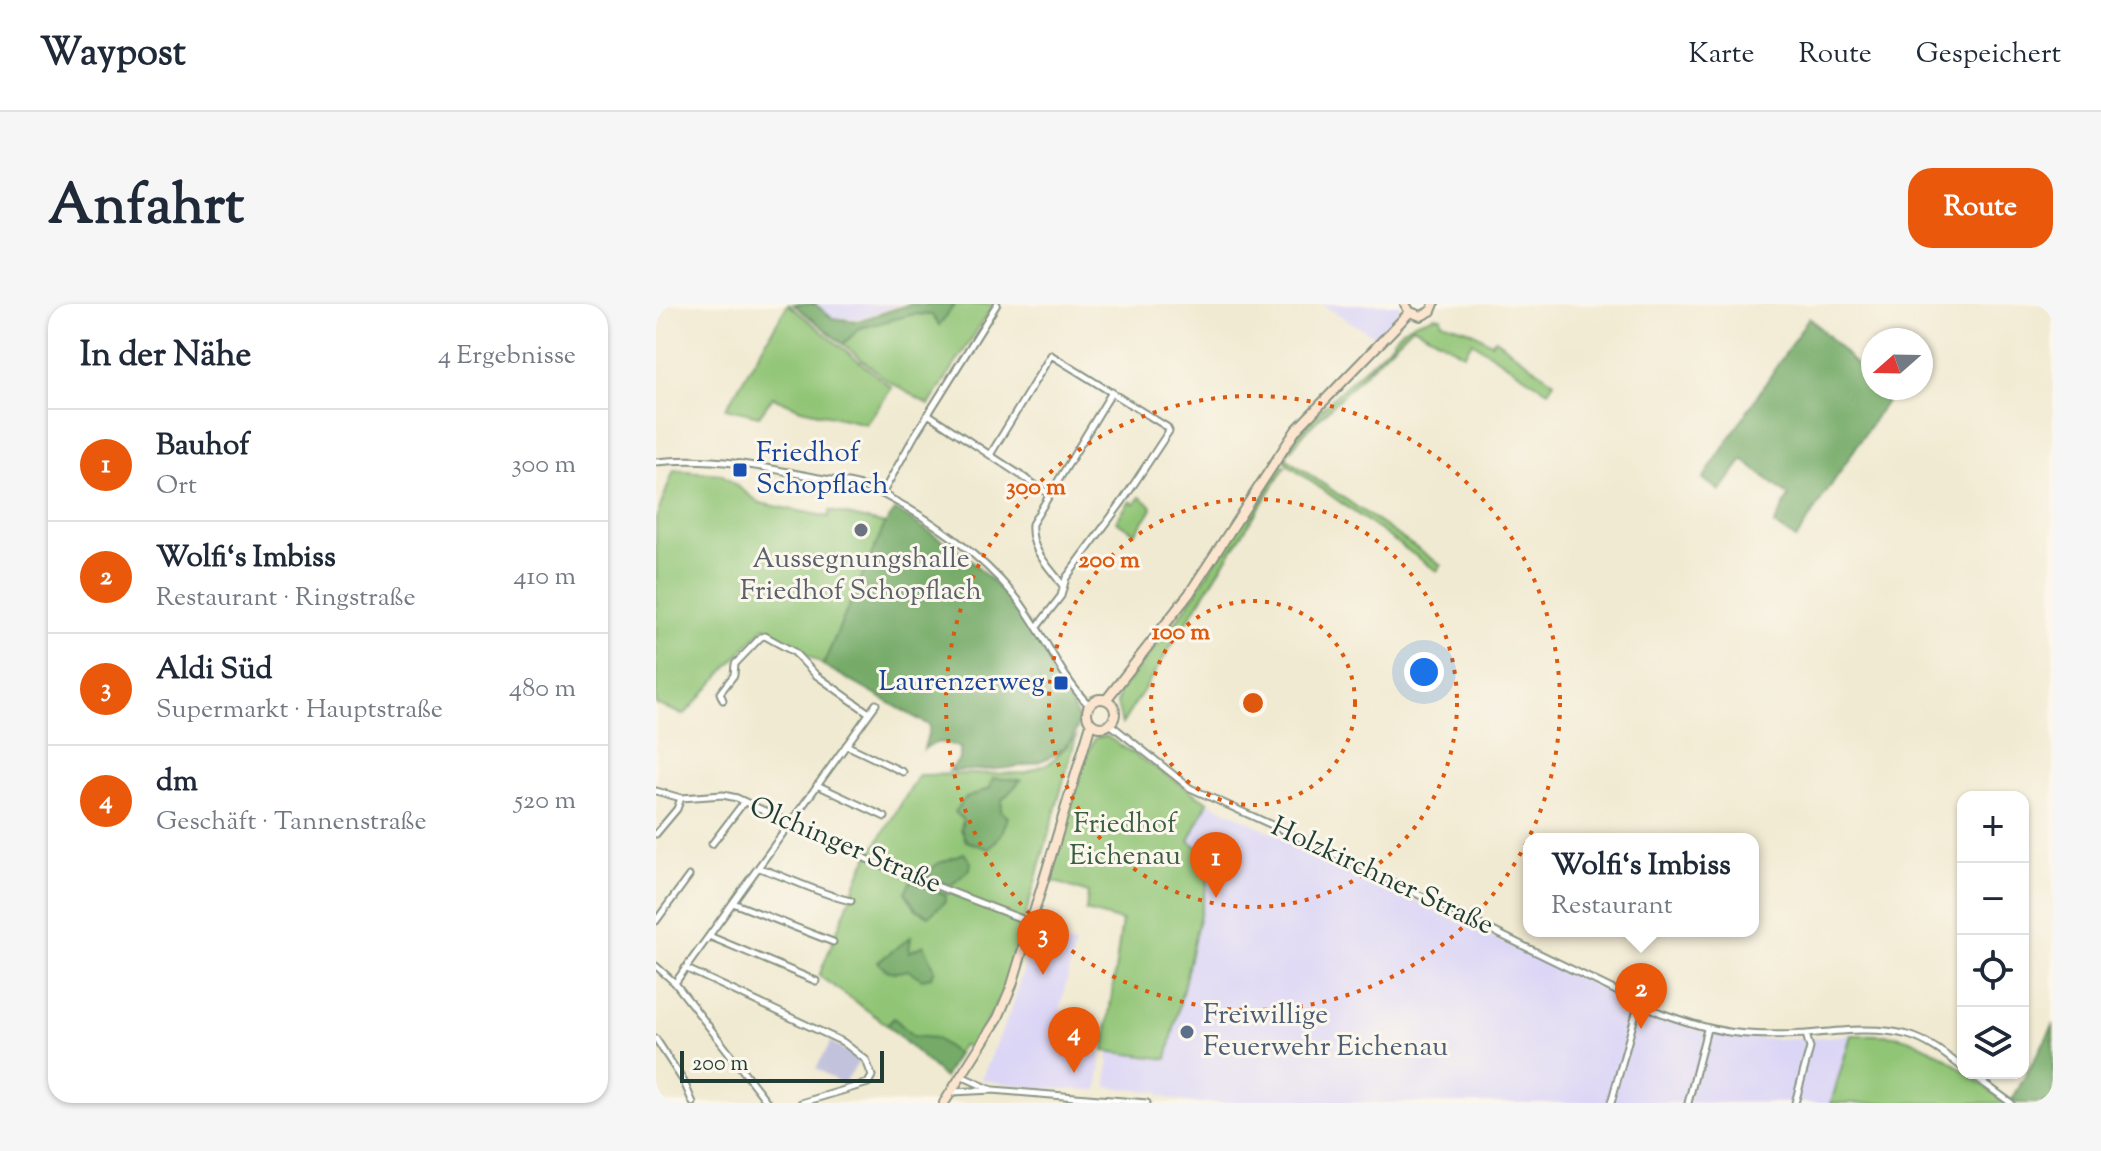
<!DOCTYPE html>
<html lang="de">
<meta charset="utf-8">
<style>
:root{--surface:#fff;--page:#f6f6f7;--text:#1f2937;--muted:#747a83;--line:#e0e1e3;--accent:#ea580c}
body{margin:0;font-family:"Sorts Mill Goudy",serif;background:var(--page);color:var(--text)}
.controls{position:absolute;right:24px;bottom:24px;display:grid;overflow:hidden;border-radius:16px;box-shadow:0 2px 6px #0004}
.controls button{width:72px;height:72px;display:grid;place-items:center;padding:0;border:0;border-bottom:2px solid var(--line);background:var(--surface);color:var(--text);font:40px sans-serif}
.compass{position:absolute;left:1205px;top:24px;width:72px;height:72px;border-radius:50%;background:var(--surface);box-shadow:0 2px 6px #0004;rotate:250deg}
.scale{position:absolute;left:24px;bottom:20px;width:204px;box-sizing:border-box;padding-left:8px;border:4px solid #1f3d34;border-top:0;font-size:22px;line-height:28px;white-space:nowrap;color:#1f3d34;-webkit-text-stroke:6px #fbf7ec;paint-order:stroke}
.you{position:absolute;left:768px;top:368px;width:28px;height:28px;margin:-20px;border:6px solid #fff;border-radius:50%;background:#1a73e8;box-shadow:0 0 0 12px #1a73e833}
.badge{display:grid;place-items:center;width:52px;height:52px;border-radius:50%;background:var(--accent);color:#fff;font-size:26px;font-weight:700}
.pin{position:absolute;translate:-50% -66px;filter:drop-shadow(0 2px 4px #0008)}
.pin::after{content:'';position:absolute;top:42px;width:28px;height:24px;background:inherit;clip-path:polygon(0 0,100% 0,50% 100%)}
.popup{position:absolute;left:867px;top:529px;width:236px;height:104px;box-sizing:border-box;display:grid;place-content:center;border-radius:16px;background:var(--surface);filter:drop-shadow(0 2px 6px #0005);font-size:26px;white-space:nowrap;color:var(--muted)}
.popup b{font-size:30px;color:var(--text)}
.popup::after{content:'';position:absolute;left:50%;top:100%;margin-left:-16px;border:16px solid transparent;border-top-color:var(--surface)}
.list{margin:0;padding:0;list-style:none}
h2{display:flex;justify-content:space-between;align-items:center;height:104px;margin:0;padding:0 32px;font-size:34px}
h2 small{font-size:26px;font-weight:400;color:var(--muted)}
.list li{display:grid;grid-template-columns:52px 1fr auto;gap:24px;align-items:center;box-sizing:border-box;height:112px;padding:0 32px;border-top:2px solid var(--line)}
.list b{display:block;font-size:30px;white-space:nowrap}
.list p{margin:0;font-size:26px;white-space:nowrap;color:var(--muted)}
.list em{font-size:26px;font-style:normal;color:var(--muted)}
.icon{flex:none;width:44px;height:44px;fill:none;stroke:currentColor;stroke-width:2;stroke-linecap:round;stroke-linejoin:round}
.map{position:relative;flex:none;width:1397px;height:799px;overflow:hidden;border-radius:24px}
header{display:flex;align-items:center;gap:48px;box-sizing:border-box;height:112px;padding:0 40px;background:var(--surface);border-bottom:2px solid var(--line)}
header strong{font-size:38px}
nav{display:flex;gap:44px;margin-inline-start:auto;font-size:28px}
.intro{display:flex;align-items:center;justify-content:space-between;box-sizing:border-box;height:192px;padding:0 48px}
h1{margin:0;font-size:56px}
.button{padding:20px 36px;border-radius:24px;background:var(--accent);color:#fff;font-size:28px;font-weight:700}
main{display:flex;gap:48px;padding:0 48px}
aside{flex:1;background:var(--surface);border-radius:24px;box-shadow:0 2px 6px #0004}
.map>svg:first-child{display:block}
.built{fill:#dcd6f6}
.industrial{fill:#c2c2dc}
.green{fill:#91c576;stroke:#588155;stroke-width:2}
.forest{fill:#74aa67;stroke:#4a744e;stroke-width:2}
.lines{fill:none;stroke-linecap:round;stroke-linejoin:round}
.minor-casing{stroke:#889483;stroke-width:9}
.secondary-casing{stroke:#889483;stroke-width:12}
.minor{stroke:#fff;stroke-width:5}
.secondary{stroke:#fce5cf;stroke-width:8}
.ring{fill:none;stroke:#de580e;stroke-width:4;stroke-dasharray:4 8}
.transit-dot{fill:#1a4fb4;stroke:#fbf7ec;stroke-width:3}
.worship-dot{fill:#6b7280;stroke:#fbf7ec;stroke-width:3}
.service-dot{fill:#5c6f8a;stroke:#fbf7ec;stroke-width:3}
.labels{text-anchor:middle;dominant-baseline:central;stroke-width:6;stroke-linejoin:round;paint-order:stroke}
.transit-label{font-size:28px;fill:#164399;stroke:#fbf7ec;text-anchor:start}
.worship-label{font-size:28px;fill:#5b616d;stroke:#fbf7ec}
.park-label{font-size:28px;fill:#3c5f44;stroke:#fbf7ec}
.street-label{font-size:28px;fill:#1f3d34;stroke:#fbf7ec}
.service-label{font-size:28px;fill:#4e5e75;stroke:#fbf7ec;text-anchor:start}
.centre{fill:#de580e;stroke:#fbf7ec;stroke-width:4}
.ring-label{font-size:24px;text-anchor:middle;font-weight:bold;fill:#de580e;stroke:#fbf7ec;stroke-width:6;stroke-linejoin:round;paint-order:stroke}
</style>
<header>
<strong>Waypost</strong>
<nav><a>Karte</a><a>Route</a><a>Gespeichert</a></nav>
</header>
<div class="intro"><h1>Anfahrt</h1><a class="button">Route</a></div>
<main>
<aside>
<h2>In der Nähe<small>4 Ergebnisse</small></h2>
<ul class="list">
<li><span class="badge">1</span><div><b>Bauhof</b><p>Ort</p></div><em>300 m</em></li>
<li><span class="badge">2</span><div><b>Wolfi‘s Imbiss</b><p>Restaurant · Ringstraße</p></div><em>410 m</em></li>
<li><span class="badge">3</span><div><b>Aldi Süd</b><p>Supermarkt · Hauptstraße</p></div><em>480 m</em></li>
<li><span class="badge">4</span><div><b>dm</b><p>Geschäft · Tannenstraße</p></div><em>520 m</em></li>
</ul>
</aside>
<div class="map">
<svg width="1397" height="799" viewBox="0 0 1397 799">
<rect width="100%" height="100%" fill="#fbf7ec"/>
<filter id="ink" filterUnits="userSpaceOnUse"><feTurbulence type="fractalNoise" baseFrequency=".0125" numOctaves="2"/><feDisplacementMap in="SourceGraphic" scale="16" xChannelSelector="R" yChannelSelector="G"/><feConvolveMatrix kernelMatrix="1 2 1 2 8 2 1 2 1" color-interpolation-filters="sRGB"/></filter>
<filter id="wash" filterUnits="userSpaceOnUse"><feTurbulence type="fractalNoise" baseFrequency=".006" numOctaves="4" result="noise"/><feDisplacementMap in="SourceGraphic" scale="32" xChannelSelector="R" yChannelSelector="G"/><feGaussianBlur stdDeviation="1.8" result="paint"/><feColorMatrix in="noise" values="0 0 0 0 0 0 0 0 0 0 0 0 0 0 0 0 0 1.4 0 .05"/><feComposite in="paint" operator="in"/></filter>
<g filter="url(#wash)">
<rect width="100%" height="100%" fill="#f1ead2"/>
<path class="built" d="M 160,0 L 245,0 L 203,14 L 177,13 Z
M 665,0 L 743,0 L 744,6 L 721,34 Z
M 552,498 L 1004,713 L 1049,728 L 1079,734 L 1143,735 L 1195,731 L 1175,799 L 536,799 L 502,792 L 503,788 L 451,783 L 453,748 L 510,755 L 532,538 Z
M 378,630 L 419,641 L 404,705 L 410,708 L 403,737 L 446,742 L 442,786 L 383,784 L 325,776 L 357,701 Z"/>
<path class="industrial" d="M 175,738 L 204,756 L 187,781 L 160,764 Z"/>
<path class="green" d="M 132,0 L 236,84 L 210,120 L 145,105 L 117,93 L 103,112 L 70,104 Z
M 299,0 L 338,0 L 273,101 L 232,77 L 187,40 L 204,24 L 258,10 L 276,11 L 283,21 Z
M 779,12 L 785,13 L 786,18 L 815,27 L 835,39 L 839,35 L 898,78 L 892,87 L 816,38 L 808,50 L 757,22 L 649,128 L 631,150 L 631,155 L 785,261 L 781,267 L 632,161 L 627,154 C 635,126 714,62 738,37 L 737,36 C 754,16 757,21 779,12 Z
M 622,159 L 629,163 L 466,420 L 461,400 L 463,389 L 529,305 Z
M 18,166 L 65,170 L 104,199 L 172,213 L 174,207 L 229,220 L 167,361 L 109,322 L 28,411 L 0,400 L 0,214 Z
M 484,193 L 495,201 L 496,205 L 479,229 L 460,217 L 474,197 L 479,200 Z
M 450,432 L 552,498 L 533,537 L 557,554 L 511,755 L 448,747 L 466,617 L 430,607 L 432,589 L 394,576 L 423,469 L 439,434 Z
M 420,433 L 353,670 L 336,710 L 316,743 L 306,741 L 301,750 L 253,736 L 163,672 L 208,560 L 263,471 L 369,469 L 395,458 Z
M 1195,731 C 1216,731 1237,729 1257,737 C 1292,750 1321,778 1351,799 L 1175,799 Z"/>
<path class="forest" d="M 137,0 L 159,0 L 176,14 L 202,17 L 254,0 L 299,0 L 283,21 L 276,11 L 258,10 L 204,24 L 187,40 Z
M 1153,13 L 1217,78 L 1217,84 L 1223,84 L 1232,94 L 1140,235 L 1118,221 L 1133,192 L 1087,156 L 1064,187 L 1047,175 Z
M 240,206 L 309,251 L 352,293 L 375,324 L 423,416 C 414,470 333,465 293,467 L 304,455 L 304,444 C 291,438 280,435 268,445 L 274,422 L 167,361 L 229,220 Z
M 337,474 L 365,476 L 346,496 L 345,507 L 352,513 L 346,529 L 333,545 L 310,537 L 305,525 L 307,516 L 299,508 L 308,495 L 334,484 Z
M 308,549 L 315,558 L 314,565 L 294,582 L 269,571 L 281,560 Z
M 255,577 L 290,591 L 289,598 L 273,612 L 260,605 L 249,588 Z
M 255,633 L 253,648 L 268,641 L 279,666 L 275,673 L 266,675 L 252,666 C 239,670 231,669 222,658 Z
M 238,714 L 257,732 L 279,734 L 301,750 L 288,774 L 231,721 Z
M 1397,722 L 1397,799 L 1360,799 L 1356,796 Z"/>
</g>
<g filter="url(#ink)">
<g class="lines">
<g class="minor-casing">
<path id="minor" d="M 272,110 L 393,190
M 334,151 L 395,51 L 511,123 L 513,127 L 466,198 L 410,274 L 405,292 L 381,323
M 0,158 C 56,152 109,163 163,174 C 184,178 208,180 228,191 C 275,215 324,250 358,291 C 387,325 401,369 433,401
M 226,190 L 259,131 L 341,0
M 407,282 C 393,262 374,247 376,220 L 456,88
M 67,396 L 64,389 L 78,371 L 79,360 L 105,333 L 109,332 L 138,348 L 160,371 L 213,409
M 454,420 L 534,484 L 669,545 L 1005,709 C 1062,730 1090,733 1150,730 L 1154,744 L 1139,799
M 190,441 L 247,468
M 161,481 L 229,513
M 0,487 L 25,494 L 67,491 L 81,494 L 213,556 L 374,618
M 0,530 L 21,505 L 25,494
M 56,540 L 88,498
M 103,564 C 134,574 163,590 195,597
M 77,599 L 177,638
M 0,617 L 33,572
M 53,632 L 160,677
M 0,662 L 19,679 L 112,799
M 29,664 L 187,738 L 210,756 L 216,772 L 212,779 L 145,799
M 19,679 L 220,400
M 1150,730 C 1182,727 1221,722 1252,731 C 1273,737 1290,751 1307,764
M 0,735 L 28,778 L 37,799
M 1314,769 L 1355,799
M 305,772 L 336,786
M 296,788 L 337,786 L 491,799
M 955,799 L 983,698
M 1032,799 L 1051,725"/>
</g>
<g class="secondary-casing">
<path id="secondary" d="M 749,0 L 754,8 L 765,12 L 775,7 L 778,0
M431 409a14 14 0 1 1 28 0a14 14 0 1 1-28 0Z
M 450,396 L 533,290 L 640,126 L 754,8
M 288,799 L 342,714 L 356,681 L 435,420"/>
</g>
<use href="#minor" class="minor"/>
<use href="#secondary" class="secondary"/>
</g>
</g>
<g class="ring">
<circle cx="597" cy="399" r="102"/>
<circle cx="597" cy="399" r="204"/>
<circle cx="597" cy="399" r="307"/>
</g>
<g class="transit-dot">
<rect x="76" y="158" width="16" height="16" rx="4"/>
<rect x="397" y="371" width="16" height="16" rx="4"/>
</g>
<circle class="worship-dot" cx="205" cy="226" r="8"/>
<circle class="service-dot" cx="531" cy="728" r="8"/>
<g class="labels">
<g class="transit-label">
<text x="100" y="150">Friedhof<tspan x="100" dy="32">Schopflach</tspan></text>
<text x="389" y="379" text-anchor="end">Laurenzerweg</text>
</g>
<g class="worship-label">
<text x="205" y="256">Aussegnungshalle<tspan x="205" dy="32">Friedhof Schopflach</tspan></text>
</g>
<g class="park-label">
<text x="469" y="521">Friedhof<tspan x="469" dy="32">Eichenau</tspan></text>
</g>
<g class="street-label">
<text transform="translate(189 542) rotate(23)">Olchinger Straße</text>
<text transform="translate(726 573) rotate(25)">Holzkirchner Straße</text>
</g>
<g class="service-label">
<text x="547" y="712">Freiwillige<tspan x="547" dy="32">Feuerwehr Eichenau</tspan></text>
</g>
</g>
<circle cx="597" cy="399" r="12" class="centre"/>
<g class="ring-label">
<text x="380" y="190">300 m</text>
<text x="453" y="263">200 m</text>
<text x="525" y="335">100 m</text>
</g>
</svg>
<div class="controls">
<button>+</button>
<button>−</button>
<button><svg class="icon" aria-label="locate" viewBox="0 0 24 24"><circle cx="12" cy="12" r="6"/><path d="M12 2v4M12 18v4M2 12h4M18 12h4"/></svg></button>
<button><svg class="icon" aria-label="layers" viewBox="0 0 24 24"><path d="M12 4l9 5-9 5-9-5zM3 14l9 5 9-5"/></svg></button>
</div>
<svg class="compass" viewBox="-18 -18 36 36"><path d="M0-13l5 13h-10z" fill="#e53935"/><path d="M0 13l5-13h-10z" fill="#747a83"/></svg>
<div class="scale">200 m</div>
<div class="you"></div>
<div class="pin badge" style="left:560px;top:594px">1</div>
<div class="pin badge" style="left:985px;top:725px">2</div>
<div class="popup"><b>Wolfi‘s Imbiss</b>Restaurant</div>
<div class="pin badge" style="left:387px;top:671px">3</div>
<div class="pin badge" style="left:418px;top:769px">4</div>
</div>
</main>
